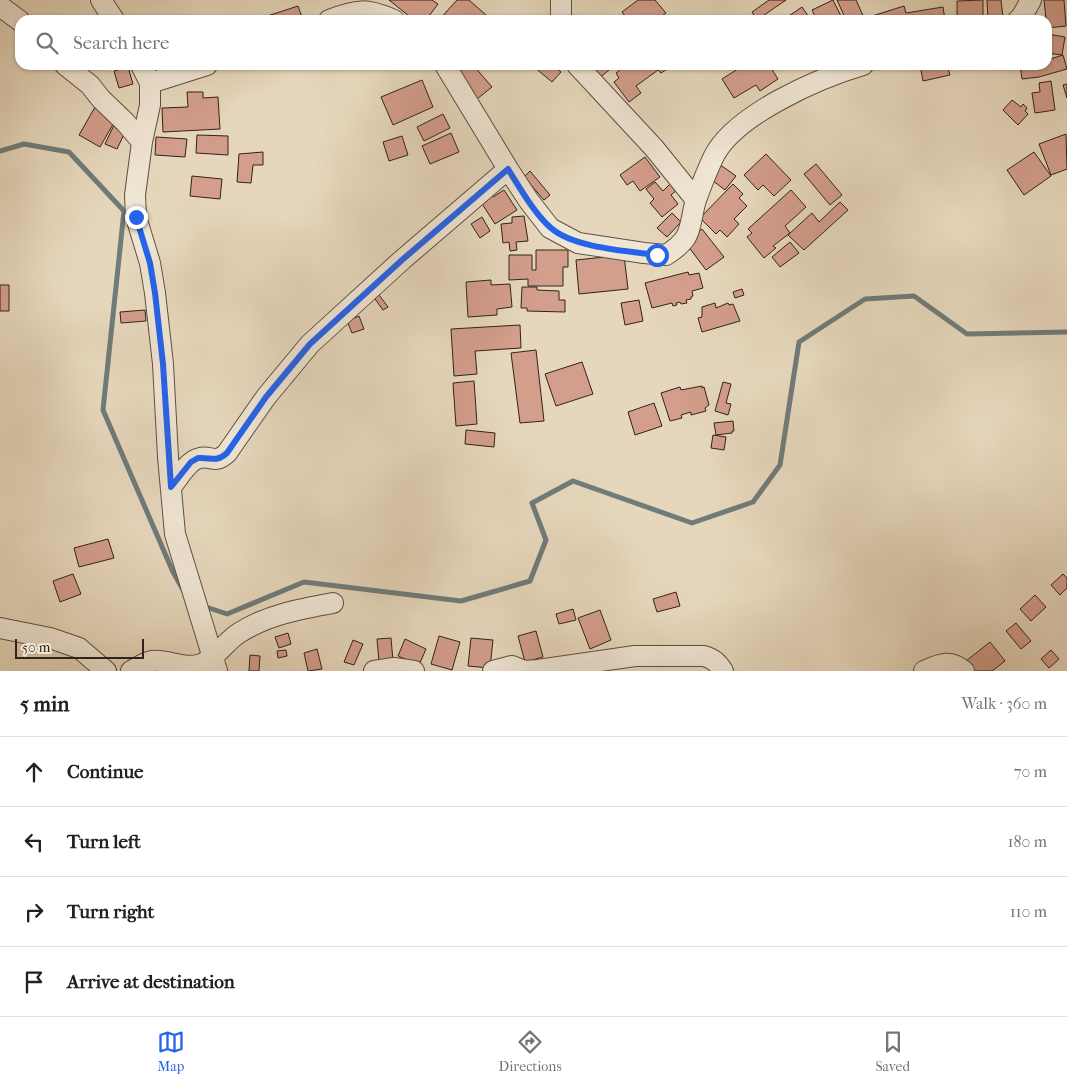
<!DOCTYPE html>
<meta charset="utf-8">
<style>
:root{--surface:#fff;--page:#f2f2f2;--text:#202124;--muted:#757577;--line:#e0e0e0;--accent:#2563eb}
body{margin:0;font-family:"IM FELL French Canon",serif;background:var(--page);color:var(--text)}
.scale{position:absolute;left:15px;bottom:12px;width:129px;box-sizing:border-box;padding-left:5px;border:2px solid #32221a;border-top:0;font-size:14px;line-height:18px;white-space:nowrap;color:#32221a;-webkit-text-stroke:4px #efe5d3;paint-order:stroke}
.stop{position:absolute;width:15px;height:15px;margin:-11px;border:4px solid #2563eb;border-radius:50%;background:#fff}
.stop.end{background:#2563eb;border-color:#fff;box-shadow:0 1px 5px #0008}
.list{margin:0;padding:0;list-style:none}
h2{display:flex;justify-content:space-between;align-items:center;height:65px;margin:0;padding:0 20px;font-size:21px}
h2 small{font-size:16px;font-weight:400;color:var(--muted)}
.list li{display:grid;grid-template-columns:32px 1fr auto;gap:15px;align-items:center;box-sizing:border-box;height:70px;padding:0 20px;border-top:1px solid var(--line)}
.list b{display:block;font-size:19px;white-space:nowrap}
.list em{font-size:16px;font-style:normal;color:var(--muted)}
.icon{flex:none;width:28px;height:28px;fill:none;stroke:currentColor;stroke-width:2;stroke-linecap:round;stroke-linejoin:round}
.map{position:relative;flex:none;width:1067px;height:671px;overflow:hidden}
.search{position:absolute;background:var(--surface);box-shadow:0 1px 4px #0004;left:15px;right:15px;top:15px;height:55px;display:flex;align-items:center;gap:12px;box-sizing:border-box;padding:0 18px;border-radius:15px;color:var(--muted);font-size:19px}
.sheet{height:345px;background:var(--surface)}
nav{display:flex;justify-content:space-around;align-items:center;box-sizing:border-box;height:70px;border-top:1px solid var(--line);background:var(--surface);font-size:14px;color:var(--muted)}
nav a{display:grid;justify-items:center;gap:2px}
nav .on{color:var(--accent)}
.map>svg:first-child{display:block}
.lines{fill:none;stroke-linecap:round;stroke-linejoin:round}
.stream{stroke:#707b7a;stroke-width:5}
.building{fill:#d39e8c;stroke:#32221a}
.minor-casing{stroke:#5f4f42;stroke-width:22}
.minor{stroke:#efe5d3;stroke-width:20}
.route{stroke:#2563eb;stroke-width:6}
</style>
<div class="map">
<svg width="1067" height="671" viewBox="0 0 1067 671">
<rect width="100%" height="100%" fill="#e6d7bc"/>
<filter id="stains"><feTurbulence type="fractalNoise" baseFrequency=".004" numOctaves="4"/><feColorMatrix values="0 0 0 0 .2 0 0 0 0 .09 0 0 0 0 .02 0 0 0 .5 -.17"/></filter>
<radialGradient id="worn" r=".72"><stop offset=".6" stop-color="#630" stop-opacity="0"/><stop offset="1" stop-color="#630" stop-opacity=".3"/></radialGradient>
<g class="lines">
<path class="stream" d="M 0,151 L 24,144 L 69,152 L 124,211 L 103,410 L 173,572 L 182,588
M 203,606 L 227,614 L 304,582 L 461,601 L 530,581 L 546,540 L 532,503 L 573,481 L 692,523 L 753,502 L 780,465 L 799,342 L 865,299 L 914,296 L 967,334 L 1067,332"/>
</g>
<path class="building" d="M 389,0 L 432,0 L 438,4 L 426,20 L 414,20 Z
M 457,0 L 469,0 L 486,15 L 481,20 L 439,20 Z
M 638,0 L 655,0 L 666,13 L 657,20 L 628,20 L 622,12 Z
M 769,0 L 786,0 L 757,20 L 752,12 Z
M 833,0 L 843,20 L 817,20 L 812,10 Z
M 837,0 L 856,0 L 865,20 L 846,20 Z
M 983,0 L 983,20 L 957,20 L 957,1 Z
M 987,0 L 1001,0 L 1003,18 L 988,19 Z
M 1044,0 L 1064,0 L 1066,26 L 1047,28 Z
M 298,6 L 303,20 L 255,20 Z
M 904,6 L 906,13 L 943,7 L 945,20 L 870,20 L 869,17 Z
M 802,7 L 811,20 L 783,20 Z
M 1047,34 L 1065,37 L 1062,55 L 1047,53 Z
M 1063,55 L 1067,69 L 1039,77 L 1022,79 L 1020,65 L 1047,65 L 1047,60 Z
M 458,65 L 473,65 L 492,87 L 477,99 L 452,70 Z
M 491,65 L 512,65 L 507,70 L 501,65 L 497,70 Z
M 534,65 L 553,65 L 561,72 L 552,82 L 533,66 Z
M 584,65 L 615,65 L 597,80 Z
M 620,65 L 669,65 L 670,67 L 661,73 L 658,70 L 636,86 L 641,93 L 629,102 L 614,82 L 619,78 L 616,73 L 620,70 L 618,67 Z
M 744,65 L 769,65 L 778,79 L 760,91 L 756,85 L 734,98 L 722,79 Z
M 920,65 L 947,65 L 950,75 L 923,81 Z
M 128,67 L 133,84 L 119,88 L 114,71 Z
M 422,80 L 433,107 L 393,125 L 381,97 Z
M 1051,81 L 1055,110 L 1035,113 L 1032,93 L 1040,92 L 1039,83 Z
M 1067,84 L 1067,98 L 1063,85 Z
M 187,92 L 203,92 L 203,98 L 218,97 L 220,129 L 163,132 L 162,108 L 188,107 Z
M 1012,100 L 1021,107 L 1023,104 L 1027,108 L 1025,111 L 1028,114 L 1018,125 L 1003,110 Z
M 95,107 L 116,119 L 100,147 L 79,135 Z
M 443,114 L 450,128 L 424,141 L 417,127 Z
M 114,125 L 126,130 L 117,149 L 105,144 Z
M 451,133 L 459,152 L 430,164 L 422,146 Z
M 1066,134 L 1067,169 L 1051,175 L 1039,144 Z
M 197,135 L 228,136 L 228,155 L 196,153 Z
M 402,136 L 408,155 L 389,161 L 383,142 Z
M 156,137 L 187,139 L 185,157 L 155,155 Z
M 263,152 L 263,165 L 253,165 L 251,183 L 237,182 L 239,154 Z
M 1034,152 L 1051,176 L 1024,195 L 1007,170 Z
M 766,154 L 791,180 L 774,196 L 763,185 L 758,190 L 744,175 Z
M 645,157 L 660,177 L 640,191 L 633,181 L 627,185 L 620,175 Z
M 719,164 L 736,176 L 725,190 L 708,177 Z
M 816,164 L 842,195 L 830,205 L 804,174 Z
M 530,171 L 550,195 L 544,200 L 524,177 Z
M 192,176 L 222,179 L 220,199 L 190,196 Z
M 655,182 L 663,191 L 671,183 L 677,190 L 671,195 L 678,204 L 662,217 L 650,203 L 654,199 L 646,189 Z
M 733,184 L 743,194 L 739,198 L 747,206 L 734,219 L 739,224 L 727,237 L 720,230 L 716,234 L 700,218 Z
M 504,190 L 517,210 L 495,224 L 479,199 L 489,192 L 493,197 Z
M 791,190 L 806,207 L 785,226 L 790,233 L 773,246 L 776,248 L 764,258 L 747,237 L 752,233 L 748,229 Z
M 840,202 L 848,210 L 804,250 L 788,235 L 812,213 L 819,222 Z
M 672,213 L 681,222 L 667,237 L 657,228 Z
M 524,216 L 528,241 L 516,242 L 517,250 L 510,251 L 509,242 L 503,243 L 501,224 L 512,223 L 512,217 Z
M 482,217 L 490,231 L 480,238 L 471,224 Z
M 702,229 L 724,257 L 706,270 L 685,242 Z
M 790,242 L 799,253 L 780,267 L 772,257 Z
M 536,250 L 568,250 L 568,267 L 563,267 L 563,286 L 528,286 L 528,279 L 509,280 L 509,255 L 532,255 L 532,270 L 536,270 Z
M 624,255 L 628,289 L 579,294 L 576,260 Z
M 688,272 L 689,275 L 699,273 L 703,288 L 692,291 L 693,296 L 691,297 L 691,299 L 686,300 L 687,303 L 681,304 L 680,302 L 676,303 L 677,305 L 673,306 L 672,303 L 652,308 L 645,283 Z
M 491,280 L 491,285 L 510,284 L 512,307 L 497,309 L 497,315 L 468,317 L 466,282 Z
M 0,285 L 9,285 L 9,311 L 0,311 Z
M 522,287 L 537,287 L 537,290 L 559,291 L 559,300 L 565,300 L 565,312 L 527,311 L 527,308 L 521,308 Z
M 742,289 L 744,295 L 735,298 L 733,292 Z
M 379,295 L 388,307 L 383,310 L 375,299 Z
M 639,300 L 643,321 L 625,325 L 621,303 Z
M 715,303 L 716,308 L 728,303 L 729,305 L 733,304 L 740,321 L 702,332 L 698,318 L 702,317 L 702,307 Z
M 145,310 L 146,321 L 121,323 L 120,312 Z
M 359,316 L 364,329 L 352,333 L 347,321 Z
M 520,325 L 521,348 L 475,351 L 477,374 L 454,376 L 451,329 Z
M 536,350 L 544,421 L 520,423 L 511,353 Z
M 582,362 L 593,394 L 556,406 L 545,374 Z
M 474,381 L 477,424 L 456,426 L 453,383 Z
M 723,382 L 731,384 L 726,403 L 731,404 L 728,415 L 715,411 Z
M 702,386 L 702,388 L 704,387 L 709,405 L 705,408 L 706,411 L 691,415 L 691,412 L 681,415 L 682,418 L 670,421 L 661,393 L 680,387 L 681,390 Z
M 654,403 L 662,426 L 635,435 L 628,412 Z
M 733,421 L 734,431 L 732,431 L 732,433 L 716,435 L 714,423 Z
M 466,430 L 495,433 L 494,447 L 465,444 Z
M 713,435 L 726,437 L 724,450 L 711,448 Z
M 108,539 L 114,558 L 79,567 L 74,548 Z
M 73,574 L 81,594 L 60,602 L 53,581 Z
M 1063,574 L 1067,578 L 1067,588 L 1060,595 L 1051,585 Z
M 676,592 L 680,606 L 657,612 L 653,599 Z
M 1035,595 L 1046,607 L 1031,621 L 1020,609 Z
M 573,609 L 576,620 L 559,624 L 556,614 Z
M 600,610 L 611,640 L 590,649 L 578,618 Z
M 1016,623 L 1031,641 L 1021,649 L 1006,631 Z
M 536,631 L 543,657 L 525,662 L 518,636 Z
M 288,633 L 291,644 L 279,648 L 275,637 Z
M 439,636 L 460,642 L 452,670 L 431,664 Z
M 391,638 L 393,661 L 379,662 L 377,639 Z
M 471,638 L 493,640 L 490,668 L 468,666 Z
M 405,639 L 426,649 L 419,665 L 398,656 Z
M 353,640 L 363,644 L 354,665 L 344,662 Z
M 990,642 L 1005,661 L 992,671 L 974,671 L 966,661 Z
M 317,649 L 322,669 L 308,671 L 304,653 Z
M 286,650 L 287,656 L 278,658 L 277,651 Z
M 1051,650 L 1059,659 L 1049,668 L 1041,659 Z
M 250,655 L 260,656 L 259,671 L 249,671 Z"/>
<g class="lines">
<g class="minor-casing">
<path id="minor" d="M 101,0 L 114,20
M 0,6 L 20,21
M 329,20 C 357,9 366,8 394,20
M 561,20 L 561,0
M 1018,20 L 1022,16 L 1031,0
M 65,65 L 90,85 L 101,99 L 125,122 L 142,142
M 141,65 L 150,83 L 150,105 L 142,142 L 135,195 L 136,217 L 150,263 L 155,293 L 163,364 L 168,457 L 175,534 L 217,671
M 445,65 L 508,169 L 529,201 L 550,228 L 578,243 L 644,253 L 666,255 C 674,250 681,245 686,237 C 692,226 692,212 696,200 C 701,186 707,171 713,158 C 733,115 819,78 863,65
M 577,65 L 654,148 L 696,200
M 150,83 L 207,65
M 171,487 C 179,478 188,460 200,458 C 212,455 214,465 227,453 L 266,397 L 310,344 L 402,260 L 508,169
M 0,628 L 50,638 L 79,648 L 106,671
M 131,671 C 137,668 145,662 152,661 C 168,659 184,670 201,664 C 214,660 226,641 239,633 C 267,615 300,609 333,603
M 374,671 L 394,668 L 414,671
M 493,671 L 512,666 L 524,671 L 538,670 L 635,656 L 704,656 C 714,659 718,663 723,671
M 924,671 C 940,664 950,659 964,671"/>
</g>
<use href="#minor" class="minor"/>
</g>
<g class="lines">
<path class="route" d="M 136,217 L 150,263 L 155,293 L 163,364 L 171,487 L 191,462 L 198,458 C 212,457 216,463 227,453 L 266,397 L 310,344 L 402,260 L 508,169 C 520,188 534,213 551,228 C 574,248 627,251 657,255"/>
</g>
<rect width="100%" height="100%" filter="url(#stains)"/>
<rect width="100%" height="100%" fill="url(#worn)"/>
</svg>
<div class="scale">50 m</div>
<div class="stop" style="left:657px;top:255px"></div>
<div class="stop end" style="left:136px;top:217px"></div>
<div class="search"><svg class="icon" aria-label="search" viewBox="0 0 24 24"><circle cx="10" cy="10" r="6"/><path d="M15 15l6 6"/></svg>Search here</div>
</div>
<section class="sheet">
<h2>5 min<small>Walk · 360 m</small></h2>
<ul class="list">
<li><svg class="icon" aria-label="ahead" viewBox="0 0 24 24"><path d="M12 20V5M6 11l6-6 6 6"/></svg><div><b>Continue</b></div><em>70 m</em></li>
<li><svg class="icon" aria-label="left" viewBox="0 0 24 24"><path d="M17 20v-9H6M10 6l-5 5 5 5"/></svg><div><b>Turn left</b></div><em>180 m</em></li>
<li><svg class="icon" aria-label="right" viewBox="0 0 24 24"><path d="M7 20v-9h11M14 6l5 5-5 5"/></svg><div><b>Turn right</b></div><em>110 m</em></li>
<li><svg class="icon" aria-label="arrive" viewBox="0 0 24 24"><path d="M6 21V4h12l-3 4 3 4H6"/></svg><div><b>Arrive at destination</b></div></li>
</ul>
</section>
<nav>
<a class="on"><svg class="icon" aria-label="map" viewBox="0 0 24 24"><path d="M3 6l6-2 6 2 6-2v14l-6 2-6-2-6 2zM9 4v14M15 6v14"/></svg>Map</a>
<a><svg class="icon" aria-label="directions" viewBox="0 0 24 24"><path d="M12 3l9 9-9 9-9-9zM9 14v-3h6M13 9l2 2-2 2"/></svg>Directions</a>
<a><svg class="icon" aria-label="saved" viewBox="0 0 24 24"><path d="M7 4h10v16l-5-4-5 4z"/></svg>Saved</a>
</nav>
